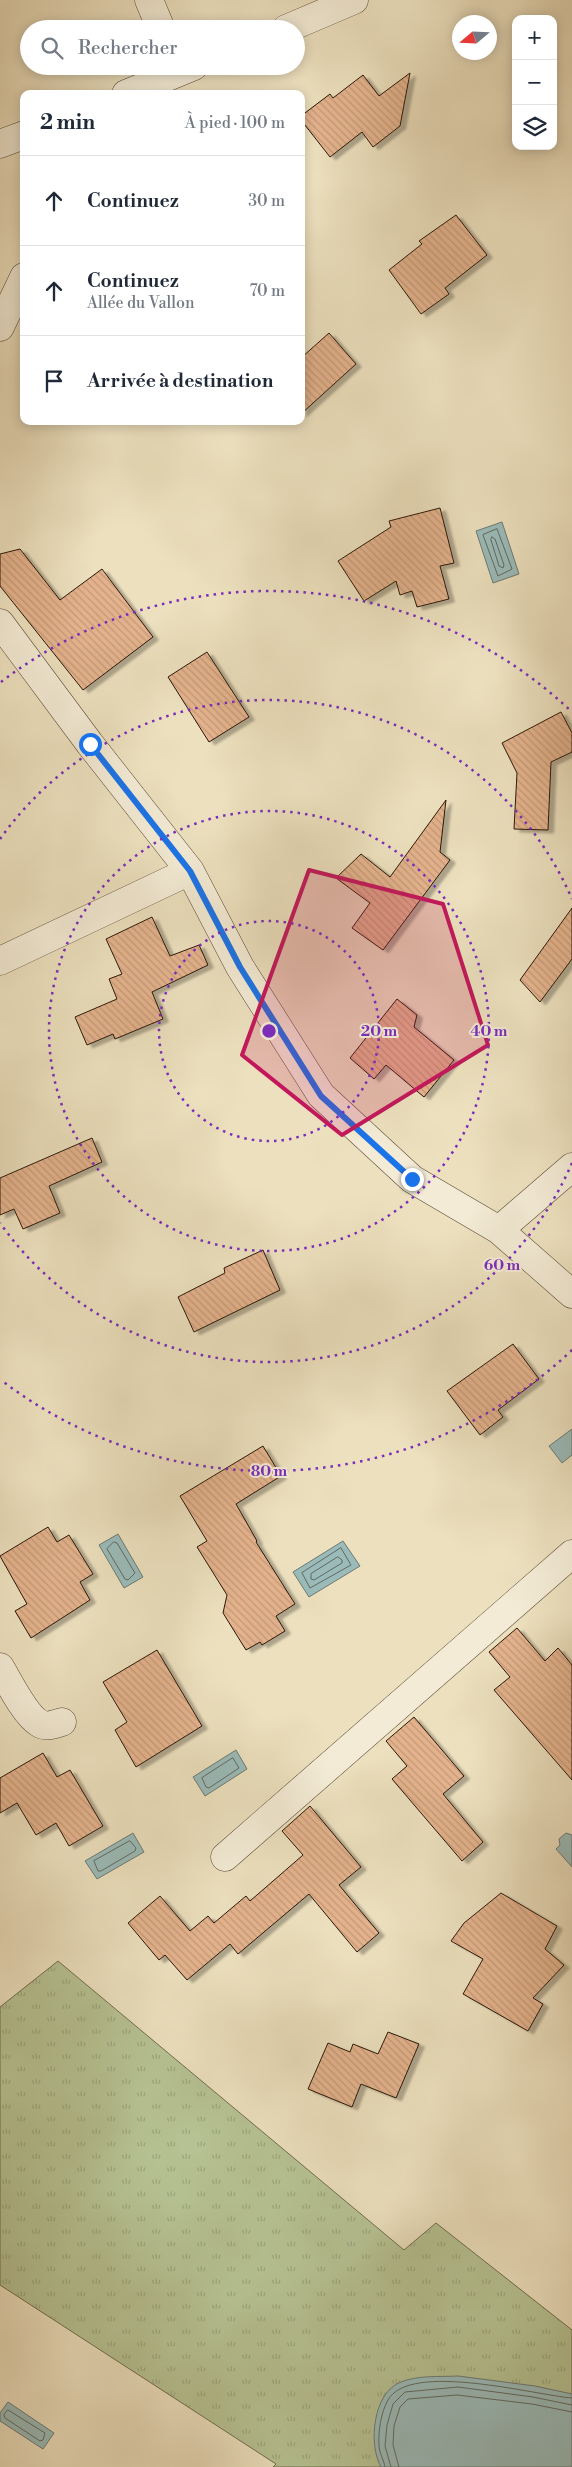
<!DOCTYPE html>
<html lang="fr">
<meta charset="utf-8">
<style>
:root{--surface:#fff;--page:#f2f2f3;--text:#1f2937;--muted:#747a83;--line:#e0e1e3}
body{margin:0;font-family:"Libre Bodoni",serif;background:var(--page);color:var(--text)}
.controls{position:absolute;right:15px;top:15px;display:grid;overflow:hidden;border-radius:10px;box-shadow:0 2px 12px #0003}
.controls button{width:45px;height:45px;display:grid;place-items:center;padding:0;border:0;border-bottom:1px solid var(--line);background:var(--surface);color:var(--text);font:25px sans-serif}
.compass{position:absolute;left:452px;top:15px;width:45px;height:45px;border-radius:50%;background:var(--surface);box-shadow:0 2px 12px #0003;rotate:251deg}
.stop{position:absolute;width:15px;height:15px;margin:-11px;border:4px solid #1a73e8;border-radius:50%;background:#fff}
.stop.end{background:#1a73e8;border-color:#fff;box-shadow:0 1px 5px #0008}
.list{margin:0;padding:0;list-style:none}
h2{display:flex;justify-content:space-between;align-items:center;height:65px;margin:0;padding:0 20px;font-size:21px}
h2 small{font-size:16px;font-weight:400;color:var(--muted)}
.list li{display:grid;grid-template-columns:32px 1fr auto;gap:15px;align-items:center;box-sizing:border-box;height:90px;padding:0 20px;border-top:1px solid var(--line)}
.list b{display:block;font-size:19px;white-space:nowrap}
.list p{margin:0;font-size:16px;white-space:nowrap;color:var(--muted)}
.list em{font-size:16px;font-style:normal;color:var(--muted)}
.icon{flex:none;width:28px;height:28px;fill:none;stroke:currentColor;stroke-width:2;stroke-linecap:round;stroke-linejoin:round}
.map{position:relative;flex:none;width:572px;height:2467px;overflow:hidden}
.search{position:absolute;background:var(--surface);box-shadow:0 2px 12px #0003;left:20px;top:20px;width:285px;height:55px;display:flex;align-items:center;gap:12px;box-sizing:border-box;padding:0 18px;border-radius:28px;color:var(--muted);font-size:19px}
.panel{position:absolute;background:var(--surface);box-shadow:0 2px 12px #0003;left:20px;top:90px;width:285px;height:335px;border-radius:10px}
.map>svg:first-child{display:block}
.grass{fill:url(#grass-tufts);stroke:#706c4e}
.water{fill:#9abbb9;stroke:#6d7972}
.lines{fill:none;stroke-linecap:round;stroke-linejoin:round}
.shore{stroke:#626960;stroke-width:1}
.building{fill:url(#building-back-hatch);stroke:#291708;filter:url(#shadow)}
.minor-casing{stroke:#5a4936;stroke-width:29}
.minor{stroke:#f3ebd5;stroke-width:28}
.route{stroke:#1a73e8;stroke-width:6}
.marked{fill:#c2185b;fill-opacity:0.2;stroke:#c2185b;stroke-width:4;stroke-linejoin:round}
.ring{fill:none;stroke:#7b2cbf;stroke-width:2.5;stroke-dasharray:2.5 5}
.centre{fill:#7b2cbf;stroke:#f3ebd5;stroke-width:2.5}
.ring-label{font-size:15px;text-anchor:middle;font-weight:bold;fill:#7b2cbf;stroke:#f3ebd5;stroke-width:4;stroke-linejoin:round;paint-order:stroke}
</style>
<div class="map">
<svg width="572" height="2467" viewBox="0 0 572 2467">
<defs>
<pattern id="grass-tufts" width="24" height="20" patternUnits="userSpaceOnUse" patternTransform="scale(1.25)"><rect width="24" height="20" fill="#b6c293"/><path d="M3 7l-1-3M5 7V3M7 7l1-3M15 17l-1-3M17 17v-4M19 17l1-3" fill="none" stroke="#9ca67d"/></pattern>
<pattern id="building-back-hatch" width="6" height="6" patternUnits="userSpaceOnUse" patternTransform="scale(1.25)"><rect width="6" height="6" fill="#e4b38d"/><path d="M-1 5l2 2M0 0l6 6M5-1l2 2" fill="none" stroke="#c49978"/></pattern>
<filter id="shadow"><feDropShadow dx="5.5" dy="3" stdDeviation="1" flood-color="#0004"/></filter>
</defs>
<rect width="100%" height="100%" fill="#ece0be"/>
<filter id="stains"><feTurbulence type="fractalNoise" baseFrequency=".004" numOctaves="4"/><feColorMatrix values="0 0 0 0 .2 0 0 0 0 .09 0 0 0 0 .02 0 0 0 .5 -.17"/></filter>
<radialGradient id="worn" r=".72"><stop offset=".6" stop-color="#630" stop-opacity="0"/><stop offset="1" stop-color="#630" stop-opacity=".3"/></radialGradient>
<path class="grass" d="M 58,1961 L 404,2250 L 436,2223 L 572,2330 L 572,2467 L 273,2467 L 276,2464 L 0,2285 L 0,2007 Z"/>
<path class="water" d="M 502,522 L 519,574 L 493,583 L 476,531 Z
M 572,1429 L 572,1455 L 562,1463 L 549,1446 Z
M 118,1534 L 143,1577 L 124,1588 L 99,1545 Z
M 343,1541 L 360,1566 L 309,1597 L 293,1572 Z
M 236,1750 L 247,1769 L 205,1796 L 193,1777 Z
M 133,1833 L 144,1852 L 97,1879 L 85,1861 Z
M 566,1833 L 572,1835 L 572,1867 L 556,1849 L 560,1845 L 559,1839 Z
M 458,2376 L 535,2386 L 572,2394 L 572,2467 L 381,2467 C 368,2444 373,2392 401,2382 C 418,2375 440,2377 458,2376 Z
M 8,2402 L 54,2433 L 43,2449 L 0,2421 L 0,2413 Z"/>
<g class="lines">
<path class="shore" d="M 497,529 L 512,569 L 498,576 L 483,535 Z
M 492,537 L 495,539 L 504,565 L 503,568 L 499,566 L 491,540 Z
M 114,1542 L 117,1543 L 135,1573 L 128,1580 L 125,1579 L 107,1549 Z
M 341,1548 L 351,1565 L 310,1588 L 302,1573 Z
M 338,1557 L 342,1560 L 342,1563 L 314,1580 L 311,1579 L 311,1574 Z
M 233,1758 L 239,1768 L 209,1788 L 206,1787 L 202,1778 Z
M 130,1841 L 136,1848 L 135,1851 L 101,1871 L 98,1871 L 94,1861 Z
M 8,2410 L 45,2433 L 43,2440 L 40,2441 L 5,2418 L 4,2415 Z
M 385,2467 C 384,2460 379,2453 379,2445 C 378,2432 381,2412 388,2400 C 410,2361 534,2395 572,2398
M 391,2467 L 385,2446 L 387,2425 L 393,2404 L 405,2392 L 458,2387 L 533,2397 L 572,2405
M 399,2467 L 393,2445 L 394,2426 L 400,2407 L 408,2399 L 457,2395 L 532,2404 L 572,2412"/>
</g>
<path class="building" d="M 410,73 L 400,126 L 373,147 L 362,132 L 330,157 L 301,120 L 301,116 L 330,94 L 333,98 L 363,75 L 379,96 Z
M 456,215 L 487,255 L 445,288 L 449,294 L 421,314 L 389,270 L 422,244 L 419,241 Z
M 329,333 L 356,364 L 301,414 L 301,358 Z
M 440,508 L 454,563 L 440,566 L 449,599 L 417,607 L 412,591 L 400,595 L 396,581 L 364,601 L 338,561 L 391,527 L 389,521 Z
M 20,549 L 60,600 L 102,569 L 153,637 L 83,690 L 0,586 L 0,554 Z
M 207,652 L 249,717 L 209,742 L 168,677 Z
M 561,712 L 572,733 L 572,752 L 551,762 L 548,830 L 514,829 L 517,773 L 502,743 Z
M 446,800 L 440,852 L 450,860 L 383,950 L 352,928 L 370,903 L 336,878 L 361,854 L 390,877 Z
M 572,908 L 572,959 L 540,1002 L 520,980 Z
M 152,917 L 170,956 L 199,945 L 208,965 L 152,992 L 163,1019 L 115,1039 L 113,1034 L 87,1045 L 75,1017 L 117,999 L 109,979 L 122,974 L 106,939 Z
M 397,999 L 417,1015 L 414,1027 L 454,1060 L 424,1097 L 386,1065 L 374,1079 L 350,1058 Z
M 92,1138 L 102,1162 L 49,1186 L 60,1213 L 23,1229 L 14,1209 L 0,1215 L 0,1178 Z
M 263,1250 L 280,1290 L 194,1332 L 178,1297 L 225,1273 L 224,1268 Z
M 513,1344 L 539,1379 L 498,1410 L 503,1417 L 480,1435 L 447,1391 Z
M 263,1446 L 281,1476 L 236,1504 L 257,1541 L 256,1542 L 295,1604 L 276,1616 L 285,1631 L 262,1645 L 260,1642 L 246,1650 L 223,1613 L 227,1595 L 197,1547 L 207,1541 L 180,1496 Z
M 48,1527 L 57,1542 L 69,1535 L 93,1574 L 80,1582 L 90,1600 L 31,1638 L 15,1611 L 27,1604 L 0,1556 Z
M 517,1628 L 545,1661 L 558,1648 L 572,1665 L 572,1780 L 494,1690 L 510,1677 L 489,1652 Z
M 157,1650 L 202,1726 L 136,1767 L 115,1730 L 127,1722 L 103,1682 Z
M 414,1717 L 464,1776 L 443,1794 L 483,1842 L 462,1861 L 392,1779 L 407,1766 L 386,1741 Z
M 43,1753 L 57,1777 L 70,1770 L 103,1826 L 69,1846 L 56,1823 L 36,1835 L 17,1803 L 0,1813 L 0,1778 Z
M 310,1806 L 361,1867 L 339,1885 L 379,1933 L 357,1952 L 309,1894 L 238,1954 L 230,1944 L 187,1980 L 165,1955 L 159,1960 L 128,1923 L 160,1896 L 190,1931 L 208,1916 L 214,1923 L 246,1896 L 250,1901 L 303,1855 L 282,1831 Z
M 501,1893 L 557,1926 L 545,1949 L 564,1965 L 533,1998 L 543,2004 L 528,2031 L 463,1994 L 483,1959 L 451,1941 L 464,1923 Z
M 388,2032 L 419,2044 L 396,2098 L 361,2084 L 352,2107 L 308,2089 L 328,2043 L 350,2052 L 353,2044 L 378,2054 Z"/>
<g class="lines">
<g class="minor-casing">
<path id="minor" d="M 149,0 L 161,29
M 286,29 L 354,0
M 126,94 L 194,66
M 0,144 L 24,135
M 0,327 L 24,277
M 0,623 L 90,744 L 190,871 L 240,967 L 321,1095 L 412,1179 L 499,1230 L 572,1294
M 0,961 L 190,871
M 499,1230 L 572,1167
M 0,1667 C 9,1682 25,1715 39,1723 C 46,1728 55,1724 62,1722
M 225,1857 L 572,1554"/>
</g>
<use href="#minor" class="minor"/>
</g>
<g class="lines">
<path class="route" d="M 90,744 L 190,871 L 240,967 L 321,1096 L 412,1179"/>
</g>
<path class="marked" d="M 309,870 L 443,904 L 488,1045 L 342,1135 L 242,1055 Z"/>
<g class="ring">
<circle cx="269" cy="1031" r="110"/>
<circle cx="269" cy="1031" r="220"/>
<path d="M572 1163A330 330 0 0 1 0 1223M0 839A330 330 0 0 1 572 899"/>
<path d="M572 1350A440 440 0 0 1 1 1380M1 682A440 440 0 0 1 572 712"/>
</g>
<circle cx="269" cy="1031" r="8" class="centre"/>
<g class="ring-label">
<text x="379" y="1036">20 m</text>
<text x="489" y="1036">40 m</text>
<text x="502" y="1270">60 m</text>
<text x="269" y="1476">80 m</text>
</g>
<rect width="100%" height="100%" filter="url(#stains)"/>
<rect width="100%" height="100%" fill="url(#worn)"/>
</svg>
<div class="controls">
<button>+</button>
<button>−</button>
<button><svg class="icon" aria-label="layers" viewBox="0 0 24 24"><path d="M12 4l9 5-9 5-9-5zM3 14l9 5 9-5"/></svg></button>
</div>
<svg class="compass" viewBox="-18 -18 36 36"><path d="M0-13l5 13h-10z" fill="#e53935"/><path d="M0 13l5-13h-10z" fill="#747a83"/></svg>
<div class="stop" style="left:90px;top:744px"></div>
<div class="stop end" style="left:412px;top:1179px"></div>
<div class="search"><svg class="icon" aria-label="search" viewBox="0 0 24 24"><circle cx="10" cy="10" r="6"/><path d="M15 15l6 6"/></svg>Rechercher</div>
<section class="panel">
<h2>2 min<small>À pied · 100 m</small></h2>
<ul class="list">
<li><svg class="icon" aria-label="ahead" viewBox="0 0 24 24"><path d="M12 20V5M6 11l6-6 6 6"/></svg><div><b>Continuez</b></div><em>30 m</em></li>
<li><svg class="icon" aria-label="ahead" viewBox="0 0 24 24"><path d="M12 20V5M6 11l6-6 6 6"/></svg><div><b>Continuez</b><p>Allée du Vallon</p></div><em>70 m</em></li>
<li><svg class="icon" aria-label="arrive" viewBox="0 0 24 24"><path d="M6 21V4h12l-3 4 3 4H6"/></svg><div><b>Arrivée à destination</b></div></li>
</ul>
</section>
</div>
